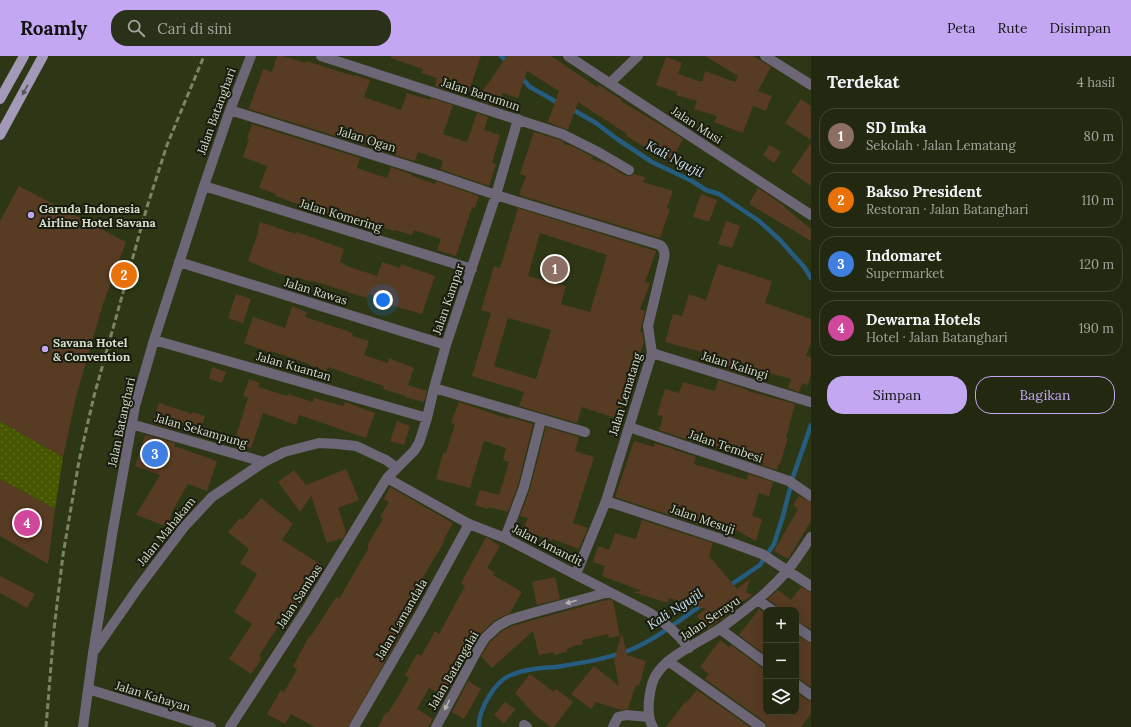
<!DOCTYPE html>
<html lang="id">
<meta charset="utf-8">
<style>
:root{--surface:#222910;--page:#2a3119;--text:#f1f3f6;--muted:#a2a69f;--line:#3f4530;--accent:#c3a7f2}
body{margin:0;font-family:Lora,serif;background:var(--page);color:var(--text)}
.controls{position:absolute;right:12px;bottom:12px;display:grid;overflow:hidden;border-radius:8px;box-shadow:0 4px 16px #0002}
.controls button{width:36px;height:36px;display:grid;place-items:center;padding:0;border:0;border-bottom:1px solid var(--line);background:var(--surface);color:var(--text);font:20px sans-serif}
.you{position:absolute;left:383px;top:244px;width:14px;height:14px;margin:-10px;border:3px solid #fff;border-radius:50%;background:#1a73e8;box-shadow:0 0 0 6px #1a73e833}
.badge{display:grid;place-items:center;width:26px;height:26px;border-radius:50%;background:var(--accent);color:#fff;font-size:13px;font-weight:700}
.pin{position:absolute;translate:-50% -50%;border:2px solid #fff;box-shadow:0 1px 4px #0006}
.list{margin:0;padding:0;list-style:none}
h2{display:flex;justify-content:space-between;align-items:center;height:52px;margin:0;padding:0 16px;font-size:17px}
h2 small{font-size:13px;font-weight:400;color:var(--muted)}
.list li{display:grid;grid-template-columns:26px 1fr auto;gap:12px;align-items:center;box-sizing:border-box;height:56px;margin:0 8px 8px;padding:0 8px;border:1px solid var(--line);border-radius:16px}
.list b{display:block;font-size:15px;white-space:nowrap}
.list p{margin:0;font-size:13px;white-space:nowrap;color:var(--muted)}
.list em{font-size:13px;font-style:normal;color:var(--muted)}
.actions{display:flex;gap:8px;padding:12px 16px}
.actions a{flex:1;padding:9px 0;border:1px solid var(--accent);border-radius:16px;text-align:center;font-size:14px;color:var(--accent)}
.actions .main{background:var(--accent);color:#111}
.icon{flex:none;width:22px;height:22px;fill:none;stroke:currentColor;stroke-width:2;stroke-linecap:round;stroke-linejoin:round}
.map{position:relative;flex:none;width:811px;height:671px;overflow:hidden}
header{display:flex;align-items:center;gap:24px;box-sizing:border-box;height:56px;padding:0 20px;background:var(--accent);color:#111}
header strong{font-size:19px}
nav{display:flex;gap:22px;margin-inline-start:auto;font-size:14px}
.search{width:280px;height:36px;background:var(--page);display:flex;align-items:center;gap:10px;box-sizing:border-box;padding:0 14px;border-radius:16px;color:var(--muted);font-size:15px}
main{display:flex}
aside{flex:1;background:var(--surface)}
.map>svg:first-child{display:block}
.grass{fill:url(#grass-dots)}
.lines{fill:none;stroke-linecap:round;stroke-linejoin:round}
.stream{stroke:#265c80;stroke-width:4.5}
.building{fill:#573b23;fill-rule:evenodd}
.minor{stroke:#6c6676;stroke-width:10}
.major{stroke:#a499b8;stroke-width:10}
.rail{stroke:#7c8368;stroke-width:3;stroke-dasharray:6 3;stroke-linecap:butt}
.oneway{fill:#57545a}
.oneway2{fill:#b2b4ad}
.poi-dot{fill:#c3a7f2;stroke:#181c0e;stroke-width:1.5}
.labels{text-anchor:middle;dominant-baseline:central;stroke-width:4;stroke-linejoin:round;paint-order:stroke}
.street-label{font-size:12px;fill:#d8decb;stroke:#181c0e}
.poi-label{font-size:12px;font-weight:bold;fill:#d8decb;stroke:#181c0e;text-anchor:start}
.water-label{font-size:13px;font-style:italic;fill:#cde3f4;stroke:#181c0e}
</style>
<header>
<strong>Roamly</strong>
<div class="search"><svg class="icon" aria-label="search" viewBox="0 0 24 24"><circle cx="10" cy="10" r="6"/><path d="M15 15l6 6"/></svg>Cari di sini</div>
<nav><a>Peta</a><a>Rute</a><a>Disimpan</a></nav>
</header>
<main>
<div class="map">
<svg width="811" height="671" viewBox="0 0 811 671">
<defs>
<pattern id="grass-dots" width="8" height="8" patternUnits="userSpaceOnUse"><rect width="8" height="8" fill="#475700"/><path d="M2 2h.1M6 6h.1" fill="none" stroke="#616f24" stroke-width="1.8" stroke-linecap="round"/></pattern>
</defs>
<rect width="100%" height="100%" fill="#2e3715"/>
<path class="grass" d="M 0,365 L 63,401 L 55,453 L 0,423 Z"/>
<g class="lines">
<path class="stream" d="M 501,0 L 509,7
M 520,20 L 530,31 L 560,48
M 570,52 L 596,67 L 617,83 L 652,106 L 692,125 L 706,134 L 719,138 L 759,165 L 780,184 L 804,211 L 811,222
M 729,530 L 760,509 L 774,488 L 783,460 L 793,421 L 811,369
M 479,671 C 478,654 495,625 511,619 C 525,613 541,612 556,611 C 582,607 606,603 630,594 C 656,583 680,564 703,548"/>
</g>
<path class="building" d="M 277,0 L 283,0 L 305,7 L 306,5 L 354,20 L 354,19 L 370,24 L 364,41 L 401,54 L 407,37 L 430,44 L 431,42 L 453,49 L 443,78 L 467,86 L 477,57 L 488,61 L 484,74 L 500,79 L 492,107 L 496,108 L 489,130 L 440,113 L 443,105 L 441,104 L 418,96 L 415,105 L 395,99 L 396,95 L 366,85 L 364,89 L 249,53 L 263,13 L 272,16 Z
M 391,0 L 481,0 L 469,35 L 459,32 L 457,37 L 435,30 L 437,22 L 421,17 L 423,13 L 391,2 Z
M 507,0 L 551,0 L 597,31 L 599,29 L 622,44 L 621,45 L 674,77 L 683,83 L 671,106 L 626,80 L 627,78 L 578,46 L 568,74 L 548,66 L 559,35 L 527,15 L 518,42 L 503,37 L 501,43 L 495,41 L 492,49 L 481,45 L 483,40 L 480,39 Z
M 705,0 L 753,0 L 771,11 L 758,35 L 772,40 L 766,55 L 753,50 L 743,77 L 714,66 L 717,60 L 694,53 L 697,45 L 676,39 L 677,36 L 656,29 L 666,1 L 682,7 L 678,18 L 702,26 L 705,15 L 735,26 L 738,20 Z
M 801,43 L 811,50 L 811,84 L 785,67 Z
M 252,68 L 360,102 L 357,112 L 387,122 L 391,111 L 411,118 L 412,120 L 435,128 L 436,125 L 479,140 L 475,152 L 472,151 L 456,200 L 437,194 L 441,183 L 414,174 L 412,179 L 395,174 L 394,175 L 361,164 L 359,169 L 295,147 L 275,140 L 276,138 L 259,132 L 267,110 L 243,101 L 249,83 L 247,83 Z
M 534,76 L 560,84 L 564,86 L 564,88 L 574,91 L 593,101 L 592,103 L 606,108 L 626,120 L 629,120 L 634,118 L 645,121 L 643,126 L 673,135 L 667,152 L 670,153 L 660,182 L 519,139 L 526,120 L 520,118 Z
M 811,87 L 811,130 L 791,116 Z
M 770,89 L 781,96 L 774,107 L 763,99 Z
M 19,130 L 126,186 L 103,248 L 77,337 L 63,401 L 0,365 L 0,165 Z
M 758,132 L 785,150 L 784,151 L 811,173 L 811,185 L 749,148 Z
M 701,138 L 717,144 L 709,166 L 693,161 Z
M 518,152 L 656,195 L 645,226 L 650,227 L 640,253 L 645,255 L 640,276 L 642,276 L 644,286 L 632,320 L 635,321 L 630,335 L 627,334 L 618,363 L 582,351 L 577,367 L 519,350 L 524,336 L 472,320 L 491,257 L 481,254 L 494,210 L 500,212 ZM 540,177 L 607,199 L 590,256 L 561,248 L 566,230 L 528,220 ZM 508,262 L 551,274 L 536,323 L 494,310 Z
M 726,165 L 740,170 L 732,192 L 718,188 Z
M 260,166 L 296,178 L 297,176 L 344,193 L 340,206 L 345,208 L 344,209 L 377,220 L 382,206 L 400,212 L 401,208 L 435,220 L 422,258 L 390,249 L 391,246 L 369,238 L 367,242 L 313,225 L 313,226 L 296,221 L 296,222 L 280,218 L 248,205 L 258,177 L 257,177 Z
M 718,208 L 772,225 L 765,247 L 811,263 L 811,286 L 806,300 L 811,301 L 811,318 L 808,329 L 802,327 L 799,336 L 788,332 L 791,323 L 755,313 L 752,321 L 722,312 L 724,302 L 665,286 L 673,258 L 682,260 L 689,238 L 706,244 Z
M 236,238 L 251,243 L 243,267 L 228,262 Z
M 292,250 L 307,256 L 305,261 L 353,277 L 352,280 L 369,285 L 364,299 L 388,307 L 389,302 L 414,312 L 408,329 L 427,335 L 424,346 L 405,341 L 406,340 L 383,333 L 384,330 L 354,320 L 328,311 L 326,315 L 309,309 L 309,308 L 271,295 L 271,297 L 244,287 L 253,261 L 285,272 Z
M 212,311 L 226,316 L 222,327 L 209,323 Z
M 249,323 L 260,327 L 258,331 L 287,340 L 288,338 L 313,346 L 314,342 L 343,350 L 345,346 L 375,357 L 366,382 L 299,359 L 296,369 L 263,357 L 251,392 L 234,386 L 248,342 L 243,340 Z
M 718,324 L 748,334 L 748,335 L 795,348 L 786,382 L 788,382 L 780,408 L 779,407 L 777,414 L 752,406 L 753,402 L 742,398 L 701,385 L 700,388 L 659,374 L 663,360 L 657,359 L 665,333 L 679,337 L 683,326 L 715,335 Z
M 459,346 L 509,363 L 509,361 L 533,368 L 518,429 L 508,456 L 489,451 L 488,453 L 475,449 L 480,434 L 499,439 L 509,406 L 503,404 L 506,392 L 484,385 L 470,432 L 436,423 L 443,397 L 446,397 L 455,368 L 451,367 Z
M 159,347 L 192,358 L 193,356 L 205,360 L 201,373 L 182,367 L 179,375 L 152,367 Z
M 397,365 L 410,370 L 404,389 L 390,385 Z
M 546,371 L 579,381 L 575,395 L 594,401 L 573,467 L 588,472 L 579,493 L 552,483 L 552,485 L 523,474 L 528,462 L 520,460 L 530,433 Z
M 145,379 L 175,387 L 174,390 L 217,405 L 207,435 L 188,428 L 172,456 L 168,471 L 136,459 L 160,419 L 135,410 Z
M 634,385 L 654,391 L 655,387 L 696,401 L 694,408 L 747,424 L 748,418 L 773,426 L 769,440 L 759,437 L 752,460 L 762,463 L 756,485 L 724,467 L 734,480 L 615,441 Z
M 346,413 L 359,444 L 338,452 L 346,476 L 343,482 L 327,487 L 311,440 L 300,456 L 278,426 L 294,414 L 306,429 Z
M 0,423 L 55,453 L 48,508 L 0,480 Z
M 390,431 L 453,467 L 443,485 L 444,486 L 422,523 L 423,524 L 414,540 L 418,542 L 407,561 L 410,562 L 348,671 L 314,671 L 291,658 L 285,668 L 267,658 L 281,634 L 284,636 L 297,613 L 293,610 L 310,579 L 311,580 L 336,541 L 339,543 L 368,493 L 368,488 L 383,463 L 380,461 L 389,446 L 384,443 Z
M 799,440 L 811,446 L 811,465 L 788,503 L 774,495 L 798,453 L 793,449 Z
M 261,442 L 293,468 L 282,484 L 323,510 L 287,566 L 283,563 L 259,600 L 262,602 L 251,618 L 229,603 L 252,568 L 234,556 L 257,518 L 240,507 L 249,493 L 228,476 L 240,462 L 242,464 Z
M 642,464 L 713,487 L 709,500 L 737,533 L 750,523 L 746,536 L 752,539 L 708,573 L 697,560 L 706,553 L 669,542 L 668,547 L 633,536 L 642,535 L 602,520 L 605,510 L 593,506 L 598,490 L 609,494 L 615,477 L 636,483 Z
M 486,481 L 500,490 L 487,512 L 494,516 L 493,519 L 522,536 L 510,557 L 495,564 L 479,579 L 445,641 L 429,632 L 417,653 L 433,663 L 428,671 L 378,671 L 386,656 L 388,657 L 409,622 L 405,619 L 417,598 L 421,600 L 435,575 L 439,578 L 465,530 L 461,527 Z
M 0,520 L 35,538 L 27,552 L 0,537 Z
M 555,521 L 560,543 L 537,549 L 532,526 Z
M 801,531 L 811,536 L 811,573 L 796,565 L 796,554 L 778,554 L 776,549 L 768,543 L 778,534 L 791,544 Z
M 609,543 L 613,545 L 620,580 L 609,582 L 608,578 L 582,584 L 583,588 L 570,591 L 571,592 L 567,593 L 567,596 L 554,599 L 554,596 L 539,599 L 533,575 L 492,612 L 481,600 L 490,586 L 502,575 L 512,570 Z
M 759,553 L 766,558 L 766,599 L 739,579 Z
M 622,577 L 627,599 L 646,605 L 639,630 L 636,629 L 628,653 L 621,654 L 596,646 L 591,653 L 571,638 L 594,610 L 619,630 L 614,604 Z
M 796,579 L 811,587 L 811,631 L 800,623 L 796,622 Z
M 720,584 L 729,591 L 731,589 L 762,612 L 766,613 L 766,656 L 796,656 L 796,636 L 807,644 L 811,645 L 811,657 L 801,671 L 767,671 L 765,666 L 705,623 L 709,618 L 700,611 Z
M 530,618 L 554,636 L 556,633 L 573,646 L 554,671 L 551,671 L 536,660 L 515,637 Z
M 468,625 L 481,633 L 464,663 L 452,656 Z
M 697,634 L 750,671 L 666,671 L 685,646 L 686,647 Z
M 505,646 L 516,653 L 504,667 L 494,659 Z"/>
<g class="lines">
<path class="minor" d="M 321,0 L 562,78 L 598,96 L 629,114
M 568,0 L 811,159
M 765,0 L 811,29
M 610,27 L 638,0
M 230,54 L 437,119 L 496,139 L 660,189 C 665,193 665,198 664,203 L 648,270 L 652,297 L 606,445 L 576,518
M 204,130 L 472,213
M 179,206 L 446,289
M 154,284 L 427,362
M 652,297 L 810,346
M 434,332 L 585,376
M 131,368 L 264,406
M 629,371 L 789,425 L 811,440
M 387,422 L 469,468 L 505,482 L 650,557 C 666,567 678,578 689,592
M 606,445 L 724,484 L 762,498 L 811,530
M 505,482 L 524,431 L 541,364
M 758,544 L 772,554
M 796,571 L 811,581
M 720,573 L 766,607
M 95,594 L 138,532 L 184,471 L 212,441 L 264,406 L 284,396 L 319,387 L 337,388 L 356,390 L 386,404 L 397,412
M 668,605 L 761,671
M 796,628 L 811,639
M 88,633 L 211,671
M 524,669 L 527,671
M 83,671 L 93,597 L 113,473 L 135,350 L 154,284 L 204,130 L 230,54 L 251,0
M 230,671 L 306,554 L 387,422 L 414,395 L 419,387 L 427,362 L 434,332 L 446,289 L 496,139 L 518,63
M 354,671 L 421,556 L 469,468
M 436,671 L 477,595 L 485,582 L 498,570 L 509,564 L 532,557 L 609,536
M 613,671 L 618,661 L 626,659 L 649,661
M 653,671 C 645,659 649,627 658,616 C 671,598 702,585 721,572 C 744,555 767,538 786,516 C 795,506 803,493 811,481"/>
<path class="major" d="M 0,43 L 24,0
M 0,79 L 43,0"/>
<path class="rail" d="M 46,671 L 54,573 L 63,499 L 79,405 L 94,340 L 147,151 L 167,89 L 204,0"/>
</g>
<defs><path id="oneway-solid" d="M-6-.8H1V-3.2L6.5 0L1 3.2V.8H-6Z"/></defs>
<use class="oneway" href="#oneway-solid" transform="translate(25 34) rotate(119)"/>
<g class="oneway2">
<use href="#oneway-solid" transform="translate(571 546) rotate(164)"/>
<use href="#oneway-solid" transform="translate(447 649) rotate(116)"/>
</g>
<g class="poi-dot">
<circle cx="31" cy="159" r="4"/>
<circle cx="45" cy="293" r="4"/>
</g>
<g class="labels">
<g class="street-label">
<text transform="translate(481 38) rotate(18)">Jalan Barumun</text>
<text transform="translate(216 55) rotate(-70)">Jalan Batanghari</text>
<text transform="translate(697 69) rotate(33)">Jalan Musi</text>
<text transform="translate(367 83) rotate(17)">Jalan Ogan</text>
<text transform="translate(341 159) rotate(17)">Jalan Komering</text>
<text transform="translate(316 235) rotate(17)">Jalan Rawas</text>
<text transform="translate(448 243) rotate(-71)">Jalan Kampar</text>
<text transform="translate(735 309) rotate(17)">Jalan Kalingi</text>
<text transform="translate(294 310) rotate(16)">Jalan Kuantan</text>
<text transform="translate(625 338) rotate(-73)">Jalan Lematang</text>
<text transform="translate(121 366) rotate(-78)">Jalan Batanghari</text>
<text transform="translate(201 374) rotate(16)">Jalan Sekampung</text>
<text transform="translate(726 390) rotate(19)">Jalan Tembesi</text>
<text transform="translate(703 463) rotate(19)">Jalan Mesuji</text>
<text transform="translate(166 475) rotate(-51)">Jalan Mahakam</text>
<text transform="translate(548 489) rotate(27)">Jalan Amandit</text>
<text transform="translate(299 540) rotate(-57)">Jalan Sambas</text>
<text transform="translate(710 562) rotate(-34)">Jalan Serayu</text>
<text transform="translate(401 563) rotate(-60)">Jalan Lamandala</text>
<text transform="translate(453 614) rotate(-60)">Jalan Batangalai</text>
<text transform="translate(153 640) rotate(17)">Jalan Kahayan</text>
</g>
<g class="poi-label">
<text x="39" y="152">Garuda Indonesia<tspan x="39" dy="14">Airline Hotel Savana</tspan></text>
<text x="53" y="286">Savana Hotel<tspan x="53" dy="14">&amp; Convention</tspan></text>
</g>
<g class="water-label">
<text transform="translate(675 103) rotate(28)">Kali Ngujil</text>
<text transform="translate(675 553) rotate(-33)">Kali Ngujil</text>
</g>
</g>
</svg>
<div class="controls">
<button>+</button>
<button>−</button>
<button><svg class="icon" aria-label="layers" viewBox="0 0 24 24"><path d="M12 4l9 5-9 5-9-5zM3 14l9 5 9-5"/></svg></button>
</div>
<div class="you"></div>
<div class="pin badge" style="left:555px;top:213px;background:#8d6e63">1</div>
<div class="pin badge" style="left:124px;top:219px;background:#e8710a">2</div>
<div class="pin badge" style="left:155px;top:398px;background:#3f7fe0">3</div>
<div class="pin badge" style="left:27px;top:467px;background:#d1479c">4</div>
</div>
<aside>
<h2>Terdekat<small>4 hasil</small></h2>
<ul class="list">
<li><span class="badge" style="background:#8d6e63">1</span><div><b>SD Imka</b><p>Sekolah · Jalan Lematang</p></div><em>80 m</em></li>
<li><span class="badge" style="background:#e8710a">2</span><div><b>Bakso President</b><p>Restoran · Jalan Batanghari</p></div><em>110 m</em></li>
<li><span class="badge" style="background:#3f7fe0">3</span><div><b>Indomaret</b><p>Supermarket</p></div><em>120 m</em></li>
<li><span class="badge" style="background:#d1479c">4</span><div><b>Dewarna Hotels</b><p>Hotel · Jalan Batanghari</p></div><em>190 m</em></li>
</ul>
<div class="actions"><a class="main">Simpan</a><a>Bagikan</a></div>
</aside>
</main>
